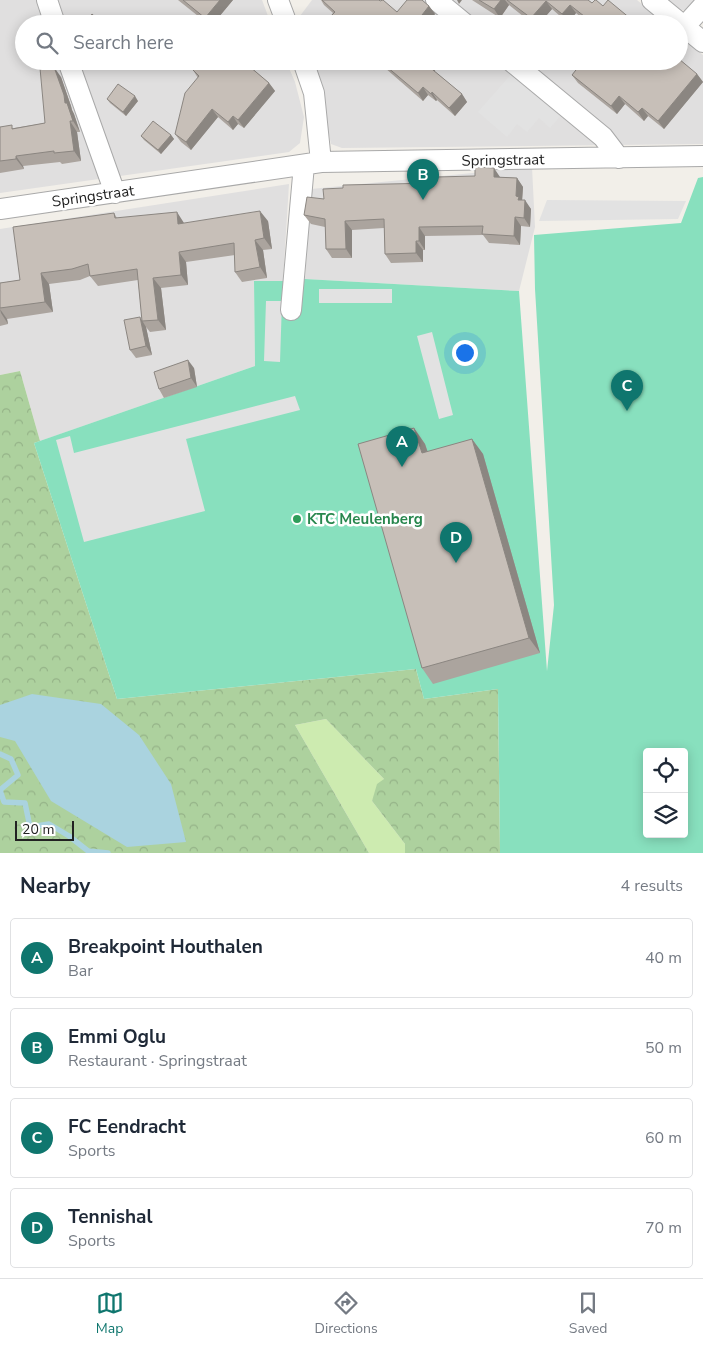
<!DOCTYPE html>
<meta charset="utf-8">
<style>
:root{--surface:#fff;--page:#f2f2f3;--text:#1f2937;--muted:#747a83;--line:#e0e1e3;--accent:#0f766e}
body{margin:0;font-family:"Nunito Sans",sans-serif;background:var(--page);color:var(--text)}
.controls{position:absolute;right:15px;bottom:15px;display:grid;overflow:hidden;border-radius:5px;box-shadow:0 2px 12px #0003}
.controls button{width:45px;height:45px;display:grid;place-items:center;padding:0;border:0;border-bottom:1px solid var(--line);background:var(--surface);color:var(--text);font:25px sans-serif}
.scale{position:absolute;left:15px;bottom:12px;width:59px;box-sizing:border-box;padding-left:5px;border:2px solid #222;border-top:0;font-size:14px;line-height:18px;white-space:nowrap;color:#222;-webkit-text-stroke:4px #fff;paint-order:stroke}
.you{position:absolute;left:464px;top:352px;width:18px;height:18px;margin:-12px;border:4px solid #fff;border-radius:50%;background:#1a73e8;box-shadow:0 0 0 8px #1a73e833}
.badge{display:grid;place-items:center;width:32px;height:32px;border-radius:50%;background:var(--accent);color:#fff;font-size:16px;font-weight:700}
.pin{position:absolute;translate:-50% -41px;filter:drop-shadow(0 1px 2px #0008)}
.pin::after{content:'';position:absolute;top:26px;width:18px;height:15px;background:inherit;clip-path:polygon(0 0,100% 0,50% 100%)}
.list{margin:0;padding:0;list-style:none}
h2{display:flex;justify-content:space-between;align-items:center;height:65px;margin:0;padding:0 20px;font-size:21px}
h2 small{font-size:16px;font-weight:400;color:var(--muted)}
.list li{display:grid;grid-template-columns:32px 1fr auto;gap:15px;align-items:center;box-sizing:border-box;height:80px;margin:0 10px 10px;padding:0 10px;border:1px solid var(--line);border-radius:5px}
.list b{display:block;font-size:19px;white-space:nowrap}
.list p{margin:0;font-size:16px;white-space:nowrap;color:var(--muted)}
.list em{font-size:16px;font-style:normal;color:var(--muted)}
.icon{flex:none;width:28px;height:28px;fill:none;stroke:currentColor;stroke-width:2;stroke-linecap:round;stroke-linejoin:round}
.map{position:relative;flex:none;width:703px;height:853px;overflow:hidden}
.search{position:absolute;background:var(--surface);box-shadow:0 2px 12px #0003;left:15px;right:15px;top:15px;height:55px;display:flex;align-items:center;gap:12px;box-sizing:border-box;padding:0 18px;border-radius:28px;color:var(--muted);font-size:19px}
.sheet{height:425px;background:var(--surface)}
nav{display:flex;justify-content:space-around;align-items:center;box-sizing:border-box;height:70px;border-top:1px solid var(--line);background:var(--surface);font-size:14px;color:var(--muted)}
nav a{display:grid;justify-items:center;gap:2px}
nav .on{color:var(--accent)}
.map>svg:first-child{display:block}
.residential{fill:#e0dfdf}
.grass{fill:#cdebb0}
.forest{fill:url(#forest-crowns)}
.pitch{fill:#88e0be;fill-rule:evenodd}
.parking{fill:#e2e2e2}
.water{fill:#aad3df}
.lines{fill:none;stroke-linecap:round;stroke-linejoin:round}
.stream{stroke:#aad3df;stroke-width:5.5}
.minor-casing{stroke:#a9a9a9;stroke-width:22}
.minor{stroke:#fff;stroke-width:20}
.wall{fill:#aba49e}
.shaded-wall{fill:#8b8681}
.building{fill:#c7bfb8;stroke:#8b8681}
.leisure-dot{fill:#2e9e5b;stroke:#fff;stroke-width:2}
.labels{text-anchor:middle;dominant-baseline:central;stroke-width:5;stroke-linejoin:round;paint-order:stroke}
.street-label{font-size:15px;fill:#222;stroke:#fff}
.leisure-label{font-size:15px;font-weight:bold;fill:#27864d;stroke:#fff;text-anchor:start}
</style>
<div class="map">
<svg width="703" height="853" viewBox="0 0 703 853">
<defs>
<pattern id="forest-crowns" width="20" height="18" patternUnits="userSpaceOnUse" patternTransform="scale(1.25)"><rect width="20" height="18" fill="#add19e"/><path d="M2 6a3 3 0 1 1 6 0M12 15a3 3 0 1 1 6 0" fill="none" stroke="#95b388"/></pattern>
</defs>
<rect width="100%" height="100%" fill="#f2efe9"/>
<path class="residential" d="M 0,0 L 262,0 L 271,24 L 24,24 L 24,61 L 286,61 L 295,82 L 304,117 L 300,143 L 289,152 L 0,193 Z
M 312,0 L 637,0 L 665,24 L 302,24 L 300,16 Z
M 664,0 L 695,0 L 686,10 L 678,11 Z
M 679,35 L 703,55 L 703,144 L 342,148 L 331,144 L 313,61 L 679,61 Z
M 532,167 L 535,227 L 519,291 L 305,279 L 311,189 Z
M 289,184 L 283,281 L 254,281 L 255,366 L 40,441 L 20,371 L 0,375 L 0,229 Z"/>
<path class="grass" d="M 326,719 L 384,779 L 372,801 L 405,844 L 405,853 L 369,853 L 295,725 Z"/>
<path class="forest" d="M 20,371 L 40,441 L 34,443 L 117,699 L 416,669 L 424,699 L 498,689 L 500,853 L 405,853 L 405,844 L 372,801 L 377,784 L 384,779 L 326,719 L 295,725 L 369,853 L 0,853 L 0,375 Z"/>
<path class="pitch" d="M 703,177 L 703,853 L 500,853 L 498,689 L 424,699 L 416,669 L 117,699 L 34,443 L 255,366 L 254,281 L 283,281 L 305,279 L 519,291 L 547,671 L 554,605 L 535,289 L 534,235 L 681,223 L 698,178 ZM 647,752 L 684,752 L 684,834 L 647,834 Z"/>
<path class="parking" d="M 513,72 L 562,114 L 550,128 L 539,118 L 527,132 L 517,124 L 507,137 L 478,112 Z
M 547,200 L 686,201 L 678,219 L 539,221 Z
M 319,289 L 392,289 L 392,303 L 319,303 Z
M 266,301 L 282,301 L 280,362 L 264,361 Z
M 432,332 L 453,415 L 439,419 L 417,336 Z
M 295,396 L 300,410 L 186,439 L 205,511 L 84,542 L 56,440 L 70,436 L 74,453 Z"/>
<path class="water" d="M 32,694 L 101,704 L 139,735 L 171,784 L 186,842 L 127,847 L 51,801 L 15,741 L 0,737 L 0,705 Z"/>
<g class="lines">
<path class="stream" d="M 0,754 L 11,759 L 18,775 L 0,790 L 4,802 L 25,803 L 30,827 L 49,824 L 69,836 L 88,851 L 108,853"/>
<g class="minor-casing">
<path id="minor" d="M 47,0 L 55,24
M 278,0 L 287,24
M 436,0 L 465,24
M 652,0 L 703,42
M 684,27 L 703,6
M 68,61 L 115,193
M 303,61 L 314,93 L 321,162
M 511,61 L 603,137 L 619,158
M 0,209 L 321,162 L 703,156
M 291,310 L 304,165"/>
</g>
<use href="#minor" class="minor"/>
</g>
<path class="wall" d="M 178,0 L 233,0 L 213,24 L 208,24 Z
M 321,0 L 379,0 L 397,12 L 429,6 L 435,14 L 429,21 L 433,24 L 334,24 L 329,18 L 333,13 L 324,5 Z
M 472,0 L 588,0 L 592,3 L 603,6 L 637,24 L 589,24 L 576,13 L 568,23 L 552,9 L 539,24 L 533,24 L 509,5 L 500,18 Z
M 200,61 L 243,61 L 269,83 L 275,91 L 244,128 L 238,124 L 233,130 L 218,117 L 191,150 L 181,142 L 175,134 L 198,78 L 193,70 L 200,62 Z
M 377,61 L 442,61 L 434,71 L 462,94 L 467,102 L 455,116 L 437,100 L 436,101 L 428,95 L 423,101 Z
M 697,74 L 703,82 L 664,129 L 648,116 L 644,121 L 625,104 L 617,114 L 578,83 L 572,75 Z
M 61,77 L 71,106 L 72,110 L 74,114 L 80,132 L 77,132 L 81,161 L 62,164 L 60,162 L 23,166 L 24,169 L 0,173 L 0,127 L 14,128 L 45,123 Z
M 107,99 L 138,101 L 126,116 L 110,103 Z
M 171,135 L 174,139 L 161,154 L 144,140 L 141,136 Z
M 500,177 L 517,178 L 523,187 L 522,200 L 531,209 L 530,227 L 521,226 L 520,245 L 489,243 L 483,235 L 425,236 L 425,250 L 423,250 L 423,262 L 391,263 L 385,254 L 384,228 L 352,230 L 352,258 L 332,258 L 326,249 L 325,227 L 311,224 L 304,215 L 324,199 L 435,183 Z
M 114,213 L 117,218 L 184,223 L 268,221 L 272,249 L 263,250 L 267,278 L 242,282 L 235,272 L 235,255 L 186,262 L 188,285 L 161,288 L 166,330 L 150,332 L 146,327 L 152,355 L 136,358 L 130,350 L 142,320 L 138,280 L 98,286 L 90,276 L 80,280 L 49,284 L 53,312 L 7,319 L 8,324 L 0,326 L 0,283 L 20,280 Z
M 194,368 L 197,387 L 164,398 L 159,389 Z
M 414,428 L 425,444 L 428,452 L 472,439 L 483,454 L 540,653 L 433,684 L 422,668 Z"/>
<path class="shaded-wall" d="M 220,0 L 233,0 L 213,24 L 209,24 L 205,18 Z
M 457,0 L 462,0 L 459,4 Z
M 501,0 L 505,0 L 509,5 L 500,18 L 494,9 Z
M 546,1 L 552,9 L 539,24 L 534,24 L 531,18 Z
M 570,5 L 576,13 L 568,23 L 562,14 Z
M 429,6 L 435,14 L 428,23 L 422,15 Z
M 430,61 L 442,61 L 433,73 L 427,65 Z
M 54,67 L 61,77 L 71,106 L 72,110 L 74,114 L 80,132 L 73,121 L 65,103 Z
M 697,74 L 703,82 L 664,129 L 658,121 Z
M 269,83 L 275,91 L 244,128 L 238,120 Z
M 423,87 L 428,95 L 423,101 L 418,93 Z
M 432,92 L 437,100 L 436,101 L 431,94 Z
M 462,94 L 467,102 L 455,116 L 449,108 Z
M 135,96 L 138,101 L 126,116 L 123,112 Z
M 619,96 L 625,104 L 617,114 L 611,106 Z
M 642,108 L 648,116 L 644,121 L 638,112 Z
M 212,109 L 218,117 L 191,150 L 186,142 Z
M 233,116 L 238,124 L 233,130 L 228,122 Z
M 70,121 L 77,132 L 81,161 L 74,151 Z
M 171,135 L 174,139 L 161,154 L 158,150 Z
M 16,156 L 23,166 L 24,169 L 16,159 Z
M 494,168 L 500,177 L 494,177 Z
M 517,178 L 523,187 L 522,202 L 525,200 L 531,209 L 530,227 L 524,218 L 516,196 Z
M 260,211 L 268,221 L 272,249 L 264,238 Z
M 177,212 L 184,223 L 178,224 Z
M 515,217 L 521,226 L 520,245 L 514,236 Z
M 345,221 L 352,230 L 352,258 L 346,249 Z
M 419,227 L 425,236 L 425,250 L 419,241 Z
M 255,240 L 263,250 L 267,278 L 260,267 Z
M 416,241 L 423,250 L 423,262 L 416,253 Z
M 179,252 L 186,262 L 188,285 L 181,275 Z
M 41,273 L 49,284 L 53,312 L 45,302 Z
M 153,278 L 161,288 L 166,330 L 158,320 Z
M 0,309 L 7,319 L 8,324 L 1,313 Z
M 140,317 L 146,327 L 152,355 L 146,346 Z
M 188,360 L 194,368 L 197,387 L 191,378 Z
M 414,428 L 425,444 L 433,469 L 422,453 Z
M 472,439 L 483,454 L 540,653 L 529,638 Z"/>
<path class="building" d="M 183,0 L 220,0 L 205,18 Z
M 322,0 L 379,0 L 380,1 L 383,0 L 397,12 L 407,0 L 422,0 L 429,6 L 422,15 L 433,24 L 337,24 L 329,18 L 335,12 Z
M 479,0 L 501,0 L 494,9 Z
M 507,0 L 588,0 L 592,3 L 595,0 L 596,0 L 603,6 L 608,0 L 637,24 L 594,24 L 570,5 L 562,14 L 546,1 L 531,18 Z
M 92,14 L 103,24 L 84,24 Z
M 679,59 L 697,74 L 658,121 L 642,108 L 638,112 L 619,96 L 611,106 L 572,75 L 583,61 L 679,61 Z
M 201,61 L 243,61 L 269,83 L 238,120 L 233,116 L 228,122 L 212,109 L 186,142 L 175,134 L 185,93 L 199,76 L 193,70 Z
M 380,61 L 430,61 L 427,65 L 462,94 L 449,108 L 432,92 L 431,94 L 423,87 L 418,93 Z
M 54,67 L 64,95 L 65,103 L 67,103 L 73,121 L 70,121 L 74,151 L 54,153 L 54,151 L 16,156 L 16,159 L 0,161 L 0,127 L 12,125 L 12,129 L 45,123 L 40,68 Z
M 118,84 L 135,96 L 123,112 L 107,99 Z
M 153,121 L 171,135 L 158,150 L 141,136 Z
M 475,167 L 494,168 L 494,177 L 517,178 L 516,196 L 519,197 L 518,200 L 525,200 L 524,218 L 515,217 L 514,236 L 482,234 L 483,226 L 419,227 L 419,241 L 416,241 L 416,253 L 385,254 L 384,219 L 345,221 L 346,249 L 326,249 L 325,219 L 304,215 L 307,197 L 324,199 L 323,189 L 343,188 L 343,185 L 435,183 L 436,177 L 475,176 Z
M 260,211 L 264,238 L 255,240 L 260,267 L 235,272 L 234,243 L 179,252 L 181,275 L 153,278 L 158,320 L 142,321 L 137,269 L 90,276 L 88,264 L 72,269 L 41,273 L 45,302 L 0,308 L 0,283 L 20,280 L 13,227 L 114,213 L 115,218 L 177,212 L 178,224 Z
M 140,317 L 146,346 L 130,350 L 124,320 Z
M 188,360 L 191,378 L 159,389 L 154,372 Z
M 414,428 L 422,453 L 472,439 L 529,638 L 422,668 L 358,444 Z"/>
<circle class="leisure-dot" cx="297" cy="519" r="5"/>
<g class="labels">
<g class="street-label">
<text transform="translate(503 160) rotate(-1)">Springstraat</text>
<text transform="translate(93 196) rotate(-8)">Springstraat</text>
</g>
<g class="leisure-label">
<text x="307" y="519">KTC Meulenberg</text>
</g>
</g>
</svg>
<div class="controls">
<button><svg class="icon" aria-label="locate" viewBox="0 0 24 24"><circle cx="12" cy="12" r="6"/><path d="M12 2v4M12 18v4M2 12h4M18 12h4"/></svg></button>
<button><svg class="icon" aria-label="layers" viewBox="0 0 24 24"><path d="M12 4l9 5-9 5-9-5zM3 14l9 5 9-5"/></svg></button>
</div>
<div class="scale">20 m</div>
<div class="you"></div>
<div class="pin badge" style="left:402px;top:467px">A</div>
<div class="pin badge" style="left:423px;top:200px">B</div>
<div class="pin badge" style="left:627px;top:411px">C</div>
<div class="pin badge" style="left:456px;top:563px">D</div>
<div class="search"><svg class="icon" aria-label="search" viewBox="0 0 24 24"><circle cx="10" cy="10" r="6"/><path d="M15 15l6 6"/></svg>Search here</div>
</div>
<section class="sheet">
<h2>Nearby<small>4 results</small></h2>
<ul class="list">
<li><span class="badge">A</span><div><b>Breakpoint Houthalen</b><p>Bar</p></div><em>40 m</em></li>
<li><span class="badge">B</span><div><b>Emmi Oglu</b><p>Restaurant · Springstraat</p></div><em>50 m</em></li>
<li><span class="badge">C</span><div><b>FC Eendracht</b><p>Sports</p></div><em>60 m</em></li>
<li><span class="badge">D</span><div><b>Tennishal</b><p>Sports</p></div><em>70 m</em></li>
</ul>
</section>
<nav>
<a class="on"><svg class="icon" aria-label="map" viewBox="0 0 24 24"><path d="M3 6l6-2 6 2 6-2v14l-6 2-6-2-6 2zM9 4v14M15 6v14"/></svg>Map</a>
<a><svg class="icon" aria-label="directions" viewBox="0 0 24 24"><path d="M12 3l9 9-9 9-9-9zM9 14v-3h6M13 9l2 2-2 2"/></svg>Directions</a>
<a><svg class="icon" aria-label="saved" viewBox="0 0 24 24"><path d="M7 4h10v16l-5-4-5 4z"/></svg>Saved</a>
</nav>
